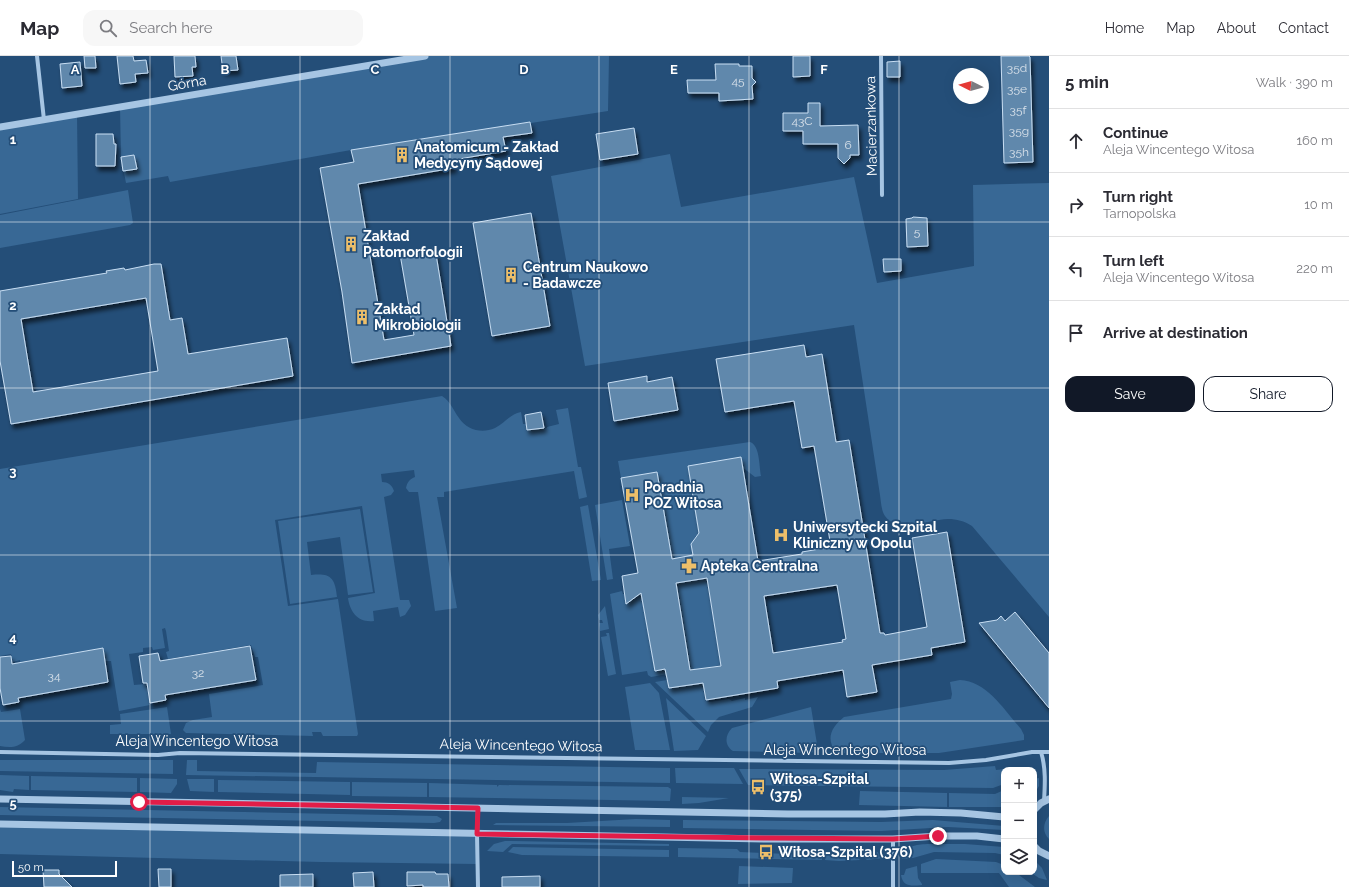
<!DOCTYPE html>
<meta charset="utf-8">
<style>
:root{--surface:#fff;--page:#f7f7f7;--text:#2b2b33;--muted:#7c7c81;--line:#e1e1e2;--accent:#111827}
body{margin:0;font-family:Raleway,sans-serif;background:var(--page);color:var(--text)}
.controls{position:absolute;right:12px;bottom:12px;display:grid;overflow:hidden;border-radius:8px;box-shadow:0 4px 16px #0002}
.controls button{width:36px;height:36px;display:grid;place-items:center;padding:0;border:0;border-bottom:1px solid var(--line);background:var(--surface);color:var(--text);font:20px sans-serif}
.compass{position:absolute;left:953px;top:12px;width:36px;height:36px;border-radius:50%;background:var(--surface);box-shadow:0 4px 16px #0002;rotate:276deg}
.scale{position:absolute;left:12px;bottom:10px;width:105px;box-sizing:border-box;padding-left:4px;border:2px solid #fff;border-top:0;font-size:11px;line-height:14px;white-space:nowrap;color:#fff;-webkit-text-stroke:3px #244e78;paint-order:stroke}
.stop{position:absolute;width:12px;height:12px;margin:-9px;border:3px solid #e11d48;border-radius:50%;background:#fff}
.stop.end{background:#e11d48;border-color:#fff;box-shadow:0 1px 4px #0008}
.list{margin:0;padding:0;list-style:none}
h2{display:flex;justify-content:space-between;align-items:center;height:52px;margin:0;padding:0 16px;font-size:17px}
h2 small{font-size:13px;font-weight:400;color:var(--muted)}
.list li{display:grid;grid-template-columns:26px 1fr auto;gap:12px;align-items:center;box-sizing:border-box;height:64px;padding:0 16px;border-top:1px solid var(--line)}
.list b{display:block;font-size:15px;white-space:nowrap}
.list p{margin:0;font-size:13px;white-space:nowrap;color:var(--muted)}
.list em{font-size:13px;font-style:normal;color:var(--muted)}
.actions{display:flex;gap:8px;padding:12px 16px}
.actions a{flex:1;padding:9px 0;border:1px solid var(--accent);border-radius:12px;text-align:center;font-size:14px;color:var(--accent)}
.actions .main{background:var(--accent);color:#fff}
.icon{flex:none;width:22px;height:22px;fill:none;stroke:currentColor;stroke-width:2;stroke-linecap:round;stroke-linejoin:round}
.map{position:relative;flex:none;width:1049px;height:831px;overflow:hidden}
header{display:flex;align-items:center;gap:24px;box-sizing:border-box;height:56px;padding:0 20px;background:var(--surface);border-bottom:1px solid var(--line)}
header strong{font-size:19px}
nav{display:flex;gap:22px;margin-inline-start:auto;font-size:14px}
.search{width:280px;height:36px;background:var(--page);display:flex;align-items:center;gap:10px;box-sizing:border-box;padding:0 14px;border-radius:12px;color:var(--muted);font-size:15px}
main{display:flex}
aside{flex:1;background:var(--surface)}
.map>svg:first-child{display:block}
.green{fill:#386895}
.building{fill:#6188ac;stroke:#c8def3;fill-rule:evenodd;filter:url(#shadow)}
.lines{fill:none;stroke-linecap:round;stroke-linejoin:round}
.minor{stroke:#a6c5e3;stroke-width:4}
.tertiary{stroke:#a6c5e3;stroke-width:7}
.route{stroke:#e11d48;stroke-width:5}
.grid{fill:none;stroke:#fff;stroke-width:1;stroke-opacity:0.55}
.labels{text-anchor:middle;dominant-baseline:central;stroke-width:3.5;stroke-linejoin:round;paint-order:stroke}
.number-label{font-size:12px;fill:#d8e1ea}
.street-label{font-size:14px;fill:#fff;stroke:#244e78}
.poi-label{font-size:14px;font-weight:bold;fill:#fff;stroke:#244e78;text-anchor:start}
.grid-label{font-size:13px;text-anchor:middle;font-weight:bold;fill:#fff;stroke:#244e78;stroke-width:3.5;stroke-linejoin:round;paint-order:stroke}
</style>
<header>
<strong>Map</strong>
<div class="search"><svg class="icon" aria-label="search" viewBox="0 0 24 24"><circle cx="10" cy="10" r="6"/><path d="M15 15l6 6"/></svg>Search here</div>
<nav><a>Home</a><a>Map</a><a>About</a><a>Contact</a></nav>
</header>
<main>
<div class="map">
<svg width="1049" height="831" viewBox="0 0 1049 831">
<defs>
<filter id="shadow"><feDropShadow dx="2.5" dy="4.5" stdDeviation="2" flood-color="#0009"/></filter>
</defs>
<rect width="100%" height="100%" fill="#244e78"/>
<path class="green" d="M 426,0 L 609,0 L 608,55 L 531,67 L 530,66 L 351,94 L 170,126 L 168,120 L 126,127 L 121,101 L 120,51 Z
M 77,58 L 78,143 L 0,158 L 0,71 Z
M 670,98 L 681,151 L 854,121 L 877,227 L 974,210 L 973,129 L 1049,127 L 1049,561 L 972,470 C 964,465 957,463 948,463 C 931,463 897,478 885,460 C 881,454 881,445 880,439 L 854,269 L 585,310 L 551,120 Z
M 128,134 L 133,167 L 130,169 L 0,192 L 0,159 Z
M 442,340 C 451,346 453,354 459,362 C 467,374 482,378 495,372 C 505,367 510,358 521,356 L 523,368 L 526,368 L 527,375 L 547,372 L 547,371 L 559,368 L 556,354 L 568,352 L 578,411 L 581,411 L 587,441 L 579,443 L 574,415 L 444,436 L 444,441 L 437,441 L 457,552 L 435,555 L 418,436 L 409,436 L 406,432 C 407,426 410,423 415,421 L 414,414 L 381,418 L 382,426 C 388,426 392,429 394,435 L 391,439 L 384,441 L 400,544 L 409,544 L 411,550 L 405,559 L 400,561 L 398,551 L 373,555 L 374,565 C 358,567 350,556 348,542 L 375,537 L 362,450 L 275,464 L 288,550 L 338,543 L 358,678 L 357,680 L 323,680 L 321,676 L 312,676 L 313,680 L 186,677 L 183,674 L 186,667 L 193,664 L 212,661 L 209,638 L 263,629 L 258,601 L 255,601 L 251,589 L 168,603 L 166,596 L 169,595 L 166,575 L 165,572 L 162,573 L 165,592 L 153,594 L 152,591 L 143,592 L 143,596 L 129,598 L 134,629 L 146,628 L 150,649 L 119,655 L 111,605 L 105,605 L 102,592 L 20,606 L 20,604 L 13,606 L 11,598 L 0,600 L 0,413 Z
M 750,386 C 760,389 759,410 761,420 L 755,421 L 742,411 L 741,401 L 688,410 L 700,480 L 696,480 L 691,488 L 693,499 L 678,502 L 681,518 L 674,520 L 657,416 L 621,422 L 618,405 Z
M 622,444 L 630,490 L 609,493 L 613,523 L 607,524 L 595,449 Z
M 588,449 L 601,524 L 592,525 L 580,451 Z
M 360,453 L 373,536 L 348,539 L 340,481 L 307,486 L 311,519 C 330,517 335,521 337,541 L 290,548 L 278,465 Z
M 706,522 L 721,609 L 700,613 L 705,644 L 709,646 L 729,643 L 732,645 L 745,642 L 745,644 L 758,641 L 752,651 L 719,661 L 711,669 L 708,676 L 655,626 L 692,620 L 677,527 Z
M 622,535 L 623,538 L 641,536 L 655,615 L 689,609 L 690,614 L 651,621 L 648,619 L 647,615 L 622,619 L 610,538 Z
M 605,550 L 609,573 L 600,575 L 599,567 L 603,567 L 602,564 L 599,564 L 598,559 Z
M 606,577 L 609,577 L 616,618 L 608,620 L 601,581 L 607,580 Z
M 960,624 C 987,625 1005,655 1021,673 L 1024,679 L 1024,684 L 939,697 L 837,697 C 825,684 831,671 844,661 L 951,643 L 952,638 L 950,626 Z
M 650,627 L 659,637 L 670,694 L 635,694 L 625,631 Z
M 666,642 L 706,680 L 698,694 L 674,695 Z
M 167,651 L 171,678 L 110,678 L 110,669 L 121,668 L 120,658 Z
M 811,651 L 817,688 L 812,697 L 733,695 C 724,689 725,679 732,672 Z
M 0,653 L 1,656 L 20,653 L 25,684 C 18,692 10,692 0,690 Z
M 0,704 L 173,704 L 173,718 L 0,715 Z
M 187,704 L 197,704 L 197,715 L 316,717 L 317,706 L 670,712 L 670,727 L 186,719 Z
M 995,710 L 996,714 L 1006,713 L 1022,714 L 1004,714 L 1004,728 L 993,732 L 748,729 L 739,713 L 944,714 Z
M 675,712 L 734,712 L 743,728 L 676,727 Z
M 0,719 L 29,720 L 29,734 L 14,733 L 13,736 L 0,734 Z
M 31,720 L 137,722 L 137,736 L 31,734 Z
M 140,722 L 177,723 L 177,728 L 171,737 L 140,736 Z
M 1039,722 L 1039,730 L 1034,738 L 1034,723 Z
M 187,723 L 214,723 L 214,736 L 190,735 Z
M 218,724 L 350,726 L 350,739 L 218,736 Z
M 352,726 L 427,727 L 427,741 L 352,740 Z
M 429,727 L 497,729 L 497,731 L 499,729 L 668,731 L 671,733 L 670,745 L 429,741 Z
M 1004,734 L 1004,751 L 949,751 L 949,737 L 995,738 Z
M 860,735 L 947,737 L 947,751 L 859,749 Z
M 682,741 L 729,742 L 699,747 L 682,748 Z
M 0,751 L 437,760 L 442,763 L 440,766 L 434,767 L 0,759 Z
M 1049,760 L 1049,783 C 1042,776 1043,767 1049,760 Z
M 636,763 L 670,764 L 670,771 L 493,769 L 496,767 L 567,767 Z
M 683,764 L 881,766 L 933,764 L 1004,770 L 1004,774 L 948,771 L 881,775 L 683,772 Z
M 0,768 L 477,778 L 477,808 L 321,806 L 0,798 Z
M 505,785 L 512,785 L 669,788 L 669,790 L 512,788 L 503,796 L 487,795 L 494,788 Z
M 927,788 L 965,788 L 1004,791 L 1004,799 L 995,797 L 934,796 L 913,802 L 902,803 C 905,789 916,789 927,788 Z
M 513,791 L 669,794 L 669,801 L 522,799 L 508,796 Z
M 854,791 C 867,792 876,792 884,802 L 867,804 Z
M 678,792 L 737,793 L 740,796 L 790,798 L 794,794 L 821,795 L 822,797 L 822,804 L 678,801 Z
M 827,795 L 852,796 L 860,804 L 839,805 L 825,804 L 826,796 Z
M 936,803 L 996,806 L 1004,809 L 1004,816 L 1015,816 L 1035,831 L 1009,831 L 999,817 L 921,817 L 921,808 Z
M 1034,804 L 1042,812 L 1047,824 L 1039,822 L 1030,816 L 1034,816 Z
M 739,810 L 793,812 L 792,827 L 738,828 Z
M 917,810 L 918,822 L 922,828 L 922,829 C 911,830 903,831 901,819 L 904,819 L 906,813 Z"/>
<path class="building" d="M 84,0 L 95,0 L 96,12 L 85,12 Z
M 117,0 L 133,0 L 134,5 L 146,4 L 148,17 L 135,18 L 136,26 L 120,28 Z
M 174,0 L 195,0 L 196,11 L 192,11 L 193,20 L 175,21 Z
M 221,0 L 236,0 L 238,14 L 223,15 Z
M 793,0 L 810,0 L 810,20 L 793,21 Z
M 1001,0 L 1029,0 L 1030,1 L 1033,106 L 1004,107 Z
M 900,5 L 900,21 L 887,21 L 887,6 Z
M 80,6 L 82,30 L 62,32 L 60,8 Z
M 715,8 L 739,8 L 739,10 L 752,10 L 752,22 L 756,26 L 752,30 L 753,43 L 719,45 L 719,37 L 688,37 L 687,24 L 716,24 Z
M 808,47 L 820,47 L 820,70 L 858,69 L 859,99 L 850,99 L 850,102 L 844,108 L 838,102 L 838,88 L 803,88 L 803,75 L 783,75 L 783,57 L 808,57 Z
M 530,66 L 532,77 L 503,81 L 506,95 L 453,104 L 454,112 L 358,128 L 384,284 L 414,279 L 400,198 L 435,192 L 451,290 L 352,307 L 342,236 L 320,112 L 354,106 L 351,94 Z
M 634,72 L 638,98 L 600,104 L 596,78 Z
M 96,78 L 113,78 L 114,88 L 116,88 L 115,110 L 96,110 Z
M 134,99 L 137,113 L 123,115 L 121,101 Z
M 531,157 L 550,270 L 492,280 L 473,167 Z
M 913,161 L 927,162 L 928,190 L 907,191 L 906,163 L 912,162 Z
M 883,203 L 901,203 L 901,215 L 884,216 Z
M 154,208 L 161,208 L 170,264 L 182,262 L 188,298 L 287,282 L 293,320 L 11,368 L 0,305 L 0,235 L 107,217 L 106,215 L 124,212 L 125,214 ZM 146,242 L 158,315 L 33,336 L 21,263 Z
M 804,289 L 806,301 L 822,298 L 836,386 L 849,384 L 880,577 L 884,577 L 885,579 L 927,571 L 912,482 L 947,476 L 965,586 L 931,592 L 932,599 L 872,609 L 877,636 L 847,641 L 843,614 L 777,625 L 778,632 L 706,644 L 703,627 L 669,632 L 665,613 L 655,615 L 641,537 L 626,548 L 622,520 L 638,517 L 621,422 L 657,416 L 672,503 L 693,499 L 691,488 L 699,477 L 688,410 L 741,401 L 758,505 L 802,498 L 802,496 L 831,491 L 814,390 L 802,392 L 794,345 L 725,356 L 716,303 ZM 707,522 L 721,610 L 690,614 L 676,527 ZM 837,529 L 846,583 L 842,584 L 843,586 L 773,597 L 764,540 Z
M 647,320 L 647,326 L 672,321 L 678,354 L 614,365 L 608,327 Z
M 541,356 L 544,372 L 527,374 L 525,359 Z
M 1015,556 L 1049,597 L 1049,652 L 979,567 L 997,564 L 1001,560 L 1005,565 Z
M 250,590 L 256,624 L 165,639 L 166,644 L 150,647 L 147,627 L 143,627 L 139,600 L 158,597 L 160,605 Z
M 103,592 L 108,626 L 18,642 L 19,646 L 3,649 L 0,632 L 0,601 L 11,600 L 12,608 Z
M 158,813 L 171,813 L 171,831 L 159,831 Z
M 43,814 L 59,814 L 59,818 L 72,831 L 44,831 Z
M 373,816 L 374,831 L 354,831 L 353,817 Z
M 407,816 L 435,816 L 436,818 L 448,818 L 449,831 L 423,831 L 423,829 L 407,830 Z
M 313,818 L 313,831 L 280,831 L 280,819 Z
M 540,820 L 540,831 L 502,831 L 502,821 Z"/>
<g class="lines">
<path class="minor" d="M 37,0 L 44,64
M 881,0 L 882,139
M 0,696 L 158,699 L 180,697 C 437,701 693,706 949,707 L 986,704 L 1032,696 L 1049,696
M 1041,696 C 1046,712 1045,729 1044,745
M 478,831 L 477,778 L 478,752
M 893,831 L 893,783"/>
<path class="tertiary" d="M 0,71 L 425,0
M 0,743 L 788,758 L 885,758 L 920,756 L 961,757 L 1004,761
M 1034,754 L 1041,747 L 1049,743
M 0,768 L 768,783 L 893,783 L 938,780 L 977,780 L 1004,783
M 1034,790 L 1039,795 L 1049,800"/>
</g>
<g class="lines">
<path class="route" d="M 139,746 L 478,752 L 477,778 L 768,782 L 893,783 L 938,780"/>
</g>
<path class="grid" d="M 150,0 L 150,831M 300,0 L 300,831M 450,0 L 450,831M 599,0 L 599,831M 749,0 L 749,831M 899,0 L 899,831M 0,166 L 1049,166M 0,332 L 1049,332M 0,499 L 1049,499M 0,665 L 1049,665"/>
<defs>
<g id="building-bare" transform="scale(1.2)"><path d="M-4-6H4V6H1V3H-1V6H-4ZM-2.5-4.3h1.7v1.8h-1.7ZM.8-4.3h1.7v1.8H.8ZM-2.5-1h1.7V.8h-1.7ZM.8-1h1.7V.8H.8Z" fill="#edbf6a" stroke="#244e78" stroke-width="2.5" paint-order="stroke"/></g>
<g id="hospital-bare" transform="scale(1.2)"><path d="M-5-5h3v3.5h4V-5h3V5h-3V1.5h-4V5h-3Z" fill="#edbf6a" stroke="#244e78" stroke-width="2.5" paint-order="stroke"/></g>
<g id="pharmacy-bare" transform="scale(1.2)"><path d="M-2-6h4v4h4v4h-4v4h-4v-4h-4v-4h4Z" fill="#edbf6a" stroke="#244e78" stroke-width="2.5" paint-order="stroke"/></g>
<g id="bus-bare" transform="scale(1.2)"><path d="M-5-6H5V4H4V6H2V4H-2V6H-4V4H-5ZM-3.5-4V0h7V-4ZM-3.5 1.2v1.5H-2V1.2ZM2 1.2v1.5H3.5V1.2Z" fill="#edbf6a" stroke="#244e78" stroke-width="2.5" paint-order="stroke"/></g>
</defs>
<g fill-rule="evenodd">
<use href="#building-bare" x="402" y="99"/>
<use href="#building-bare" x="351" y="188"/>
<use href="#building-bare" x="511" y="219"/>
<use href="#building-bare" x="362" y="261"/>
<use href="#hospital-bare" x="632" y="439"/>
<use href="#hospital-bare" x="781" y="479"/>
<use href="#pharmacy-bare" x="689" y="510"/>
<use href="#bus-bare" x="758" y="731"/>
<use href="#bus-bare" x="766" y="796"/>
</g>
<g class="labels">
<g class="number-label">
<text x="1017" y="12">35d</text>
<text x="738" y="25">45</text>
<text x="1017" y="33">35e</text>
<text x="1018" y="54">35f</text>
<text x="802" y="65">43C</text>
<text x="1019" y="75">35g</text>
<text x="848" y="89">6</text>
<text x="1019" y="96">35h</text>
<text x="917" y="176">5</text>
<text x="198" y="617">32</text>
<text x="54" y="620">34</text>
</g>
<g class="street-label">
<text transform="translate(187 27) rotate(-10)">Górna</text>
<text transform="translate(871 70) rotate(-91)">Macierzankowa</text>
<text x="197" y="685">Aleja Wincentego Witosa</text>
<text transform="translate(521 689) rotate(1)">Aleja Wincentego Witosa</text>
<text x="845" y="694">Aleja Wincentego Witosa</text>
</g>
<g class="poi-label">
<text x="414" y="91">Anatomicum - Zakład<tspan x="414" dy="16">Medycyny Sądowej</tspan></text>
<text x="363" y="180">Zakład<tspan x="363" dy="16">Patomorfologii</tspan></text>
<text x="523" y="211">Centrum Naukowo<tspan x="523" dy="16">- Badawcze</tspan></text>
<text x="374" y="253">Zakład<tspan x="374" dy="16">Mikrobiologii</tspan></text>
<text x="644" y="431">Poradnia<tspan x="644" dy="16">POZ Witosa</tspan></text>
<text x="793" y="471">Uniwersytecki Szpital<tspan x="793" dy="16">Kliniczny w Opolu</tspan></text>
<text x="701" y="510">Apteka Centralna</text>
<text x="770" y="723">Witosa-Szpital<tspan x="770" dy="16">(375)</tspan></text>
<text x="778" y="796">Witosa-Szpital (376)</text>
</g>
</g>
<g class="grid-label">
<text x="75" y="18">A</text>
<text x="225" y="18">B</text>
<text x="375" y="18">C</text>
<text x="524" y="18">D</text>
<text x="674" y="18">E</text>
<text x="824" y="18">F</text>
<text x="13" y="88">1</text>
<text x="13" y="254">2</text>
<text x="13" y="420">3</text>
<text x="13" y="586">4</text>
<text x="13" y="752">5</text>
</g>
</svg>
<div class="controls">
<button>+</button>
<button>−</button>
<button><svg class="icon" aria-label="layers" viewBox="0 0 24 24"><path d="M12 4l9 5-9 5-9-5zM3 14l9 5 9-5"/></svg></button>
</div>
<svg class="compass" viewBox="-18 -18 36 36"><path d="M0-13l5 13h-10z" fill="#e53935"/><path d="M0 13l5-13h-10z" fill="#7c7c81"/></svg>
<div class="scale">50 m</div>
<div class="stop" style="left:139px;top:746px"></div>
<div class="stop end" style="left:938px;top:780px"></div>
</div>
<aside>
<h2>5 min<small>Walk · 390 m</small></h2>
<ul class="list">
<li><svg class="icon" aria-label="ahead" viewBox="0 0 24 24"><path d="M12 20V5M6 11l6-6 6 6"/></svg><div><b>Continue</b><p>Aleja Wincentego Witosa</p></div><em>160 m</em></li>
<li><svg class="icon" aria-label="right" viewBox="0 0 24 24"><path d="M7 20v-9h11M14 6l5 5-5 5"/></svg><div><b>Turn right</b><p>Tarnopolska</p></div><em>10 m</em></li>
<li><svg class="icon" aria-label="left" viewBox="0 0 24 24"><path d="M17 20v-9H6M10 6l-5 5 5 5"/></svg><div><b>Turn left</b><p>Aleja Wincentego Witosa</p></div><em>220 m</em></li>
<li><svg class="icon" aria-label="arrive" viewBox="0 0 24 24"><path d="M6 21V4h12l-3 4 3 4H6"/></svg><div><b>Arrive at destination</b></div></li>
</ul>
<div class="actions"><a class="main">Save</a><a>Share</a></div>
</aside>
</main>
